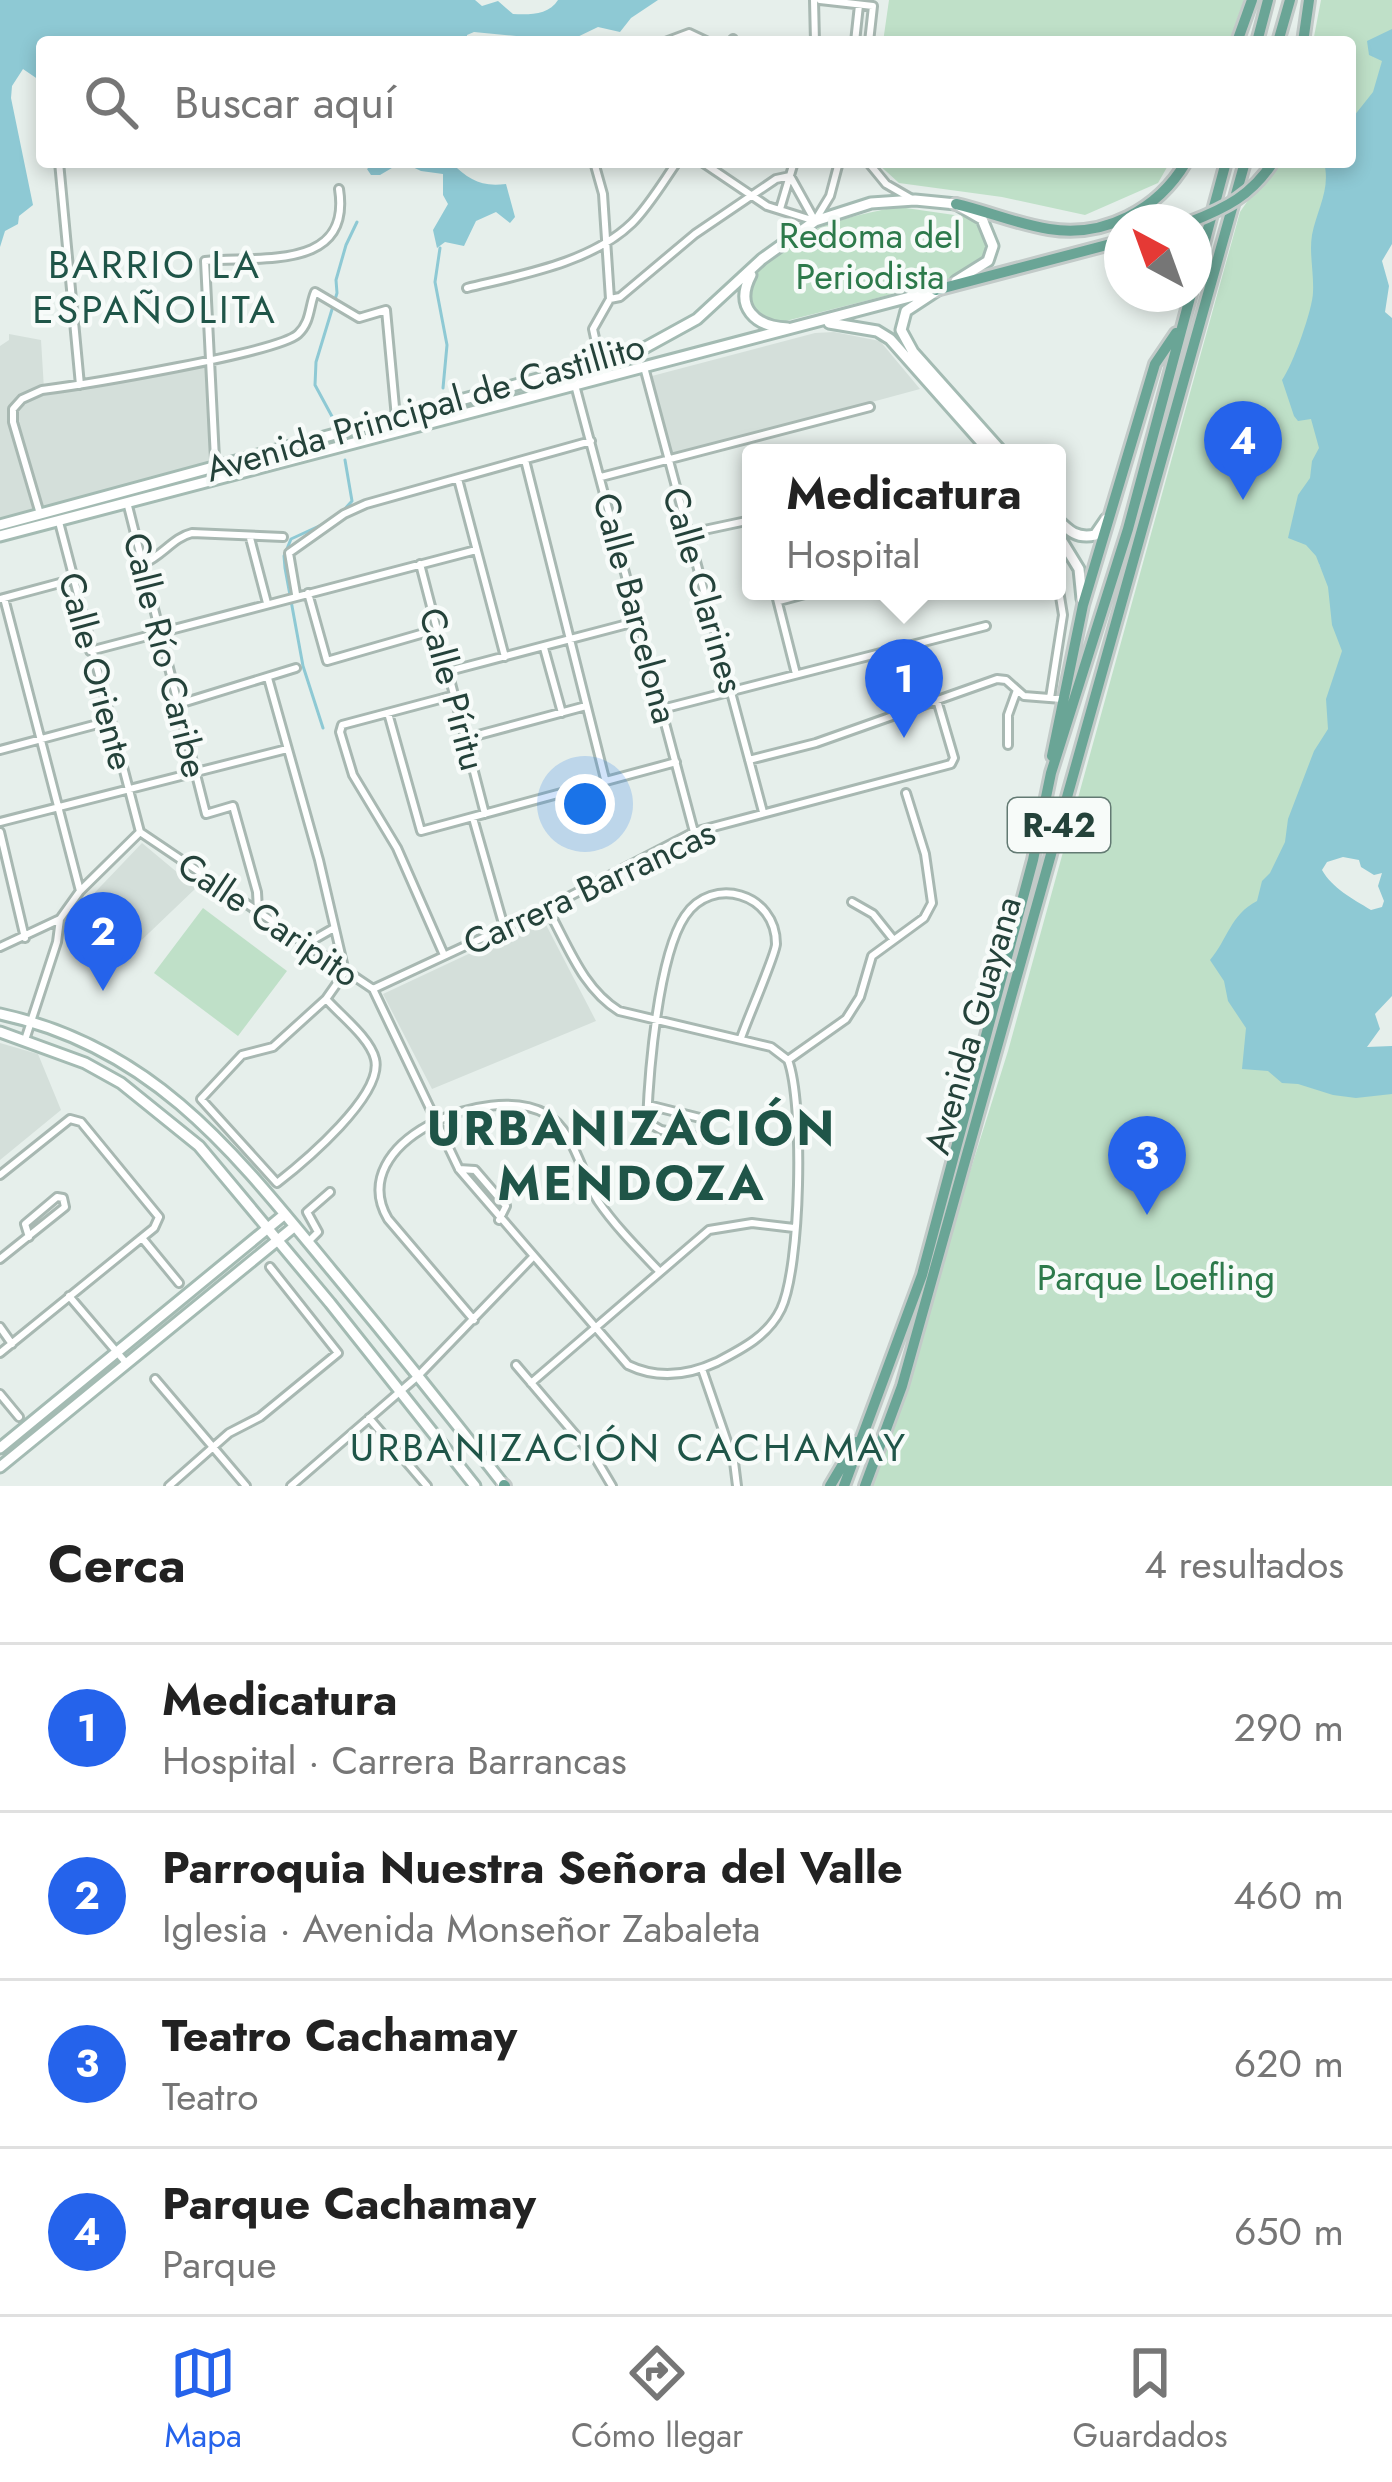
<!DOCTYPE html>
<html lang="es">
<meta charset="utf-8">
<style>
:root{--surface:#fff;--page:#f2f2f2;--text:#222;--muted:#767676;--line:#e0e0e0;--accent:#2563eb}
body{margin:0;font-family:Jost,sans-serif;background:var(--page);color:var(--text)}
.compass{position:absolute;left:1104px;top:204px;width:108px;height:108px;border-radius:50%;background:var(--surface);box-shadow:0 6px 18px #0003;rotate:319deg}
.you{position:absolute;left:585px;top:804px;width:42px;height:42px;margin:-30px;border:9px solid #fff;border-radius:50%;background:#1a73e8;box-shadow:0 0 0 18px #1a73e833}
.badge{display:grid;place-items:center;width:78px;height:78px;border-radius:50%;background:var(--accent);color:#fff;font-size:39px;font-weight:700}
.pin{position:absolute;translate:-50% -99px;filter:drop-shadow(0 3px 6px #0008)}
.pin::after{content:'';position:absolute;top:63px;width:42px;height:36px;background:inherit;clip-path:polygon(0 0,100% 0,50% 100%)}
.popup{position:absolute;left:742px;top:444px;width:324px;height:156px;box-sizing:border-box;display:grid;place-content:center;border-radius:12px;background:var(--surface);filter:drop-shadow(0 3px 9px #0005);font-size:39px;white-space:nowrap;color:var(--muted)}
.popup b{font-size:45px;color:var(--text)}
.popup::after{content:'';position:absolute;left:50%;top:100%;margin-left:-24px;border:24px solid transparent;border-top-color:var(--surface)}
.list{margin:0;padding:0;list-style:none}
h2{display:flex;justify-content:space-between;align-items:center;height:156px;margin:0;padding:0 48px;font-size:51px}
h2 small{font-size:39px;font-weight:400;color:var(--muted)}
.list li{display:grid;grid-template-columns:78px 1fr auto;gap:36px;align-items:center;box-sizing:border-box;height:168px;padding:0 48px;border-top:3px solid var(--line)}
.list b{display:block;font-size:45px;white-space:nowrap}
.list p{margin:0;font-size:39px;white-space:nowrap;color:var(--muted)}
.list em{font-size:39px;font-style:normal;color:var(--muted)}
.icon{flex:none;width:66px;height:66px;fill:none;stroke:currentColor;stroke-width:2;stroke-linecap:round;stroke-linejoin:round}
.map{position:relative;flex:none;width:1392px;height:1486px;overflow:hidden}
.search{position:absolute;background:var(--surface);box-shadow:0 6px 18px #0003;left:36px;right:36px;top:36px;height:132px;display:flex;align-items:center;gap:30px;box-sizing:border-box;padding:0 42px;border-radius:12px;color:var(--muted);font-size:45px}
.sheet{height:828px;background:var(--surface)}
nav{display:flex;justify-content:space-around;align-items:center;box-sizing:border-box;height:168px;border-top:3px solid var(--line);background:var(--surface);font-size:33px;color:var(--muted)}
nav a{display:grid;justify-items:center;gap:6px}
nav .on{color:var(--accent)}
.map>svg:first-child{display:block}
.built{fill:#d4dfda}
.green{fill:#bfe0c8}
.water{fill:#8ec9d4;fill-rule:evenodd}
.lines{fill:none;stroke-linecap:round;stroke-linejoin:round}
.stream{stroke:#8ec9d4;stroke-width:3}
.street-casing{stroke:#a8b8b2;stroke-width:12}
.secondary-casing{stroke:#a4bbb3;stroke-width:15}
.primary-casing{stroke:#c2cac8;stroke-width:16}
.street{stroke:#fff;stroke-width:6}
.secondary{stroke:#fff;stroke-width:9}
.primary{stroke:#6aa596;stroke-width:10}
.primary-bridge-casing{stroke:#c2cac8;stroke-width:16;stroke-linecap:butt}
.primary-bridge{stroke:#6aa596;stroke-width:10}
.labels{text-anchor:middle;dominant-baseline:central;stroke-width:9;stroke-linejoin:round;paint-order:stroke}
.shield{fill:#f7fbf9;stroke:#637a73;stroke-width:3}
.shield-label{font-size:33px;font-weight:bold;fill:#24423a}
.park-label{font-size:36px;fill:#2d7a4b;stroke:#f7fbf9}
.street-label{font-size:36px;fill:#24423a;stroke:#f7fbf9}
.neighbourhood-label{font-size:39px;letter-spacing:3px;fill:#1f5548;stroke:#f7fbf9}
.district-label{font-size:48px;font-weight:bold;letter-spacing:3px;fill:#1f5548;stroke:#f7fbf9}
</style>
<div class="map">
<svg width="1392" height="1486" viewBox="0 0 1392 1486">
<rect width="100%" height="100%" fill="#e6efeb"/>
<path class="built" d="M 834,332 L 880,341 L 920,389 L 673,456 L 652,376 L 815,333 Z
M 9,334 L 41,340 L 44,389 L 72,387 L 124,371 L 208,359 L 220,467 L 0,526 L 0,346 L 9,340 Z
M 142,843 L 196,888 L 126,955 L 81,907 Z
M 543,919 L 596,1021 L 432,1089 L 383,994 Z
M 0,1043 L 38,1054 L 61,1110 L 0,1160 Z"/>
<path class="green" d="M 889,0 L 1244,0 L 1229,42 L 883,42 Z
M 1321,0 L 1392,0 L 1392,76 L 1333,436 L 1319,564 L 1363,655 L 1251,961 L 1392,1077 L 1392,1486 L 871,1486 L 1008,1051 L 1240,212 L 1274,162 L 1350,162 L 1350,42 L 1313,42 Z
M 876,162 L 1170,162 L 1158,183 L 1085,215 L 1002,197 L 899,183 Z
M 899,207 L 968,217 L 987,232 L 986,255 L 960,277 L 766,326 L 747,304 C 749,296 749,283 752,276 C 774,234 858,213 899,207 Z
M 203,908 L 287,971 L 238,1036 L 154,973 Z"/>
<path class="water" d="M 0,0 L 475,0 L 482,6 L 498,1 L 513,14 C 529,15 549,15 558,0 L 658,0 L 631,18 L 620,32 L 598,27 L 567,42 L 537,42 L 527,37 L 474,32 L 467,35 L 467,42 L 42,42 L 42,82 L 23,69 L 12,86 L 11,98 L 33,205 L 19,216 L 18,224 L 5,231 L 0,247 Z
M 1392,29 L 1392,244 L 1382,261 L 1389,286 L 1385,312 L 1392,318 L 1392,996 L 1375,1014 L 1380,1029 L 1367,1047 L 1392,1046 L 1392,1094 L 1356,1098 L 1333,1095 L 1298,1084 L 1282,1083 L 1268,1071 L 1242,1069 L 1246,1028 L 1228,1001 L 1224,981 L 1210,960 C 1228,939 1230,915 1257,901 L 1262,881 L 1270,873 L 1285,842 L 1288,819 L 1314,751 L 1328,729 L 1326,699 L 1342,651 L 1332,625 L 1328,587 L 1316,556 L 1306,545 L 1288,538 L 1298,495 L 1310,478 L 1312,461 L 1319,448 L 1311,419 L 1298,421 L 1294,416 L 1282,380 C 1293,365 1313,308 1313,292 C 1314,273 1309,253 1312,235 C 1317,209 1331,190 1324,162 L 1350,162 L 1350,121 L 1373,92 L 1382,61 L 1369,55 L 1367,41 ZM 1343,857 L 1359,860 L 1361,867 L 1374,875 L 1382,873 L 1378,886 L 1384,901 L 1382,907 L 1371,910 C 1353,899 1332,888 1322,870 L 1327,862 Z
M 375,162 L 450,162 C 470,180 480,187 506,184 L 515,217 L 510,223 L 496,212 L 476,221 L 464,246 L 445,242 L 437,248 L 433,230 L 448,204 L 443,195 L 443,174 L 421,171 L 402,162 L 380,175 L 371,175 L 367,169 Z"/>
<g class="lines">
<path class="stream" d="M 440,248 L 435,282 L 447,345 L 443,388
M 335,422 L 315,385 L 316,362 L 337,293 L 336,280 L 346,245 L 357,222
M 342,512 L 352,501 L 345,460
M 323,728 L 303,666 L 285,568 L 284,556 L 291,539 L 330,521"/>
<g class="street-casing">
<path id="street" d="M 814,0 L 815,42
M 820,0 L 873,6 L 869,42
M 665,42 L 689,33 L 708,42
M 732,42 L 733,39
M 855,42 L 859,5
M 59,162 L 80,385
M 594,162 L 603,194 L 610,299 L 593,329 L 600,361
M 702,162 L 767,206 L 815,221
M 868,162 L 886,184 L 912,199
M 780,209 L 794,162
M 816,219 L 830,196 L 839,162
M 467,288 C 520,275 591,263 632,223 C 649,206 663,182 677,162
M 610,299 L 620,297 L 695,234 L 776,179 L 790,176 L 815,221
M 644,367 L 763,812
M 575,385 L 694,832
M 525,460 L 605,779
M 601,477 L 870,407
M 216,479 L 205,261 C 261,256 352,271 339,189
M 458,479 L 505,657
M 127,502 L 206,814 L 233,806 L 257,892 L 258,911
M 40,514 L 13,422 L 13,409 L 22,399 L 42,390 C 81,385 277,353 298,334 C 311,322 309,306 315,292 L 359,318 L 386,310 L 396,418
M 59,522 L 140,832
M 690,533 L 751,520
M 250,538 L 267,603
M 143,564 C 162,556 174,537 192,533 L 283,537
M 420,564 L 485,814
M 775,591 L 796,674
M 308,593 L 327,661 L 438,629
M 296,594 L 289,553 L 344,514 L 366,504 L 591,441
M 4,598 L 80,891
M 0,599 L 71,580
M 779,601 L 816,591
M 544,648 L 562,713
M 90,651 L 476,550
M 449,671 L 639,621
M 268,678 L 319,860 L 345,972 L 326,999 L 273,1047 L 242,1055 L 201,1099 L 277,1183 C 304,1162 384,1095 375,1059 C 370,1038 340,1015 326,999
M 1050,698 L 1063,615 L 1057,578
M 179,704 L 296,668
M 662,709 L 986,626
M 388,713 L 421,831 L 676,762
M 467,738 L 586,706
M 1008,745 L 1008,715 L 1017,690
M 0,750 L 109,721
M 749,760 L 816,743 L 997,679 L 1006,680 L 1024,696 L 1062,699
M 473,818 L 504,927
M 0,822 L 287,749
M 0,832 L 25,938
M 140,832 L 373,989 L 459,1169 L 628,1365 C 657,1379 687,1376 717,1362 C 742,1349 768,1336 781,1309 C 801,1267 804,1103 788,1060
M 852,902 L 873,914 L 893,939
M 547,908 C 568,945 582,988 619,1011 L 771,1047 L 788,1060
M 306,944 L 334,928
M 0,947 L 60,919 L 80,891 L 140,832
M 444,955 L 397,848 L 353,775 L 340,732 L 342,725 L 455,695
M 373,989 L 547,908 L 694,832 L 951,764 L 954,758 L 937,700
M 25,1040 L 57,942 L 60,919
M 788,1060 L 846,1019 L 860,997 L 872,956 L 924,918 L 932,903 L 925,854 L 906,793
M 648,1105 L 700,1118 L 703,1121 L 703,1134 L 698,1137 L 661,1130 L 647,1122 C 649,1072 658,956 685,916 C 712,875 776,893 776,944 C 776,954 746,1022 741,1038
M 459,1169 L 475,1170 L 506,1206 L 499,1220
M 0,1175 L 70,1119 L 81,1122 L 159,1217 L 154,1228 L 0,1353
M 142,1238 L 179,1283
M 308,1242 L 318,1232 L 307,1212 L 330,1192
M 0,1259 L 65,1207 L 63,1198 L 57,1197 L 25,1224 L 29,1237
M 69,1296 L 127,1364
M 474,1320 L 388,1219 C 343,1142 489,1081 546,1114 C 575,1131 581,1174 598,1201 C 615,1226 638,1249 659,1271
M 0,1327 L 12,1344
M 516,1365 L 596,1459 L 612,1486
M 702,1369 L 734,1462 L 737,1486
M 155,1379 L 246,1486
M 531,1383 L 709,1230 L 752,1223 L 794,1228
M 0,1394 L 19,1417
M 369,1418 L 427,1486
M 169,1486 L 229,1433 L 260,1417 L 338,1353 L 270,1267
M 291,1486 L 418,1376 L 532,1258"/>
</g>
<g class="secondary-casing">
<path id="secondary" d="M 751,275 C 734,307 755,327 788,328
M 941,288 L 906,311 L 901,330 L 913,352 L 1003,453
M 829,323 L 877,331 L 890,339 L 991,453
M 1057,519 C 1069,531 1077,539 1095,535 L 1106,519
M 0,525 L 637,352 L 697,319 L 762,259 L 815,221 L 871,203 L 915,200 L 956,204 L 982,219 L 993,246 L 988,261 L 956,281
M 1057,533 L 1079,569 L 1082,599
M 0,536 L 925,293
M 0,1014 C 155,1047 237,1156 332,1271 C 391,1342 448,1413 504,1485
M 0,1032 L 85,1063 L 121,1083 L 199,1146 L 330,1303 L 475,1486
M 0,1448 L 285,1214
M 0,1467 L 295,1226"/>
</g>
<g class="primary-casing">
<path id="primary" d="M 1237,42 L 1252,0
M 1257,42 L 1268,0
M 1278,42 L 1290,0
M 1303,42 L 1309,0
M 956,204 C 987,211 1017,224 1049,229 C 1104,238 1158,210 1186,162
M 1194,281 L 1226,162
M 936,290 L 1122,241
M 1052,756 L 1083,605 L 1155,364 L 1176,333
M 504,1485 L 505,1486
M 830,1486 L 856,1442
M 844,1486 L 922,1275 L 1033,860 L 1051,773 L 1128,529 L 1191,294
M 865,1486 L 902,1386 L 1245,162"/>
</g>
<use href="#street" class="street"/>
<use href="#secondary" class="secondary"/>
<use href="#primary" class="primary"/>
<g class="primary-bridge-casing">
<path id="primary-bridge" d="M 1190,222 C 1226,208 1252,195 1273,162"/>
</g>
<use href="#primary-bridge" class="primary-bridge"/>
</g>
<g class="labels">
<rect class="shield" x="1008" y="798" width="102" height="54" rx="9"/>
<g class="shield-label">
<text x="1059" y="825">R-42</text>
</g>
<g class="park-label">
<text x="870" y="235">Redoma del<tspan x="870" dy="41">Periodista</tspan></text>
<text x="1156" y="1277">Parque Loefling</text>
</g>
<g class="street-label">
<text transform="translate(425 407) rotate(-16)">Avenida Principal de Castillito</text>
<text transform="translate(704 590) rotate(74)">Calle Clarines</text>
<text transform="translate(636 608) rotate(75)">Calle Barcelona</text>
<text transform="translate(166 655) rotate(76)">Calle Río Caribe</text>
<text transform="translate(97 671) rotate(75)">Calle Oriente</text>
<text transform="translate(453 689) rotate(75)">Calle Píritu</text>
<text transform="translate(589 887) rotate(-25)">Carrera Barrancas</text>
<text transform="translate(269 919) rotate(34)">Calle Caripito</text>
<text transform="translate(972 1025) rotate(-74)">Avenida Guayana</text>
</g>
<g class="neighbourhood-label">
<text x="155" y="264">BARRIO LA<tspan x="155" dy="45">ESPAÑOLITA</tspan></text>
<text x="629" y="1447">URBANIZACIÓN CACHAMAY</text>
</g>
<g class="district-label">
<text x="632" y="1128">URBANIZACIÓN<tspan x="632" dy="55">MENDOZA</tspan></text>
</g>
</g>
</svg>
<svg class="compass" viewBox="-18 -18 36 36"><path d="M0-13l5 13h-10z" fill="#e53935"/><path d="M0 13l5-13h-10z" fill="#767676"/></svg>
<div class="you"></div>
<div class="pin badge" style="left:904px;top:738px">1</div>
<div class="popup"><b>Medicatura</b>Hospital</div>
<div class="pin badge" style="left:103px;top:991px">2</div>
<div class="pin badge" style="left:1147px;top:1215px">3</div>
<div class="pin badge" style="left:1243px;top:500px">4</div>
<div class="search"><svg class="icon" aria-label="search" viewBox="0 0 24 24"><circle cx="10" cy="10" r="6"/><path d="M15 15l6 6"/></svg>Buscar aquí</div>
</div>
<section class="sheet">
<h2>Cerca<small>4 resultados</small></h2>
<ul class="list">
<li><span class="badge">1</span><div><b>Medicatura</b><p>Hospital · Carrera Barrancas</p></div><em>290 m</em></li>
<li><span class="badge">2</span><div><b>Parroquia Nuestra Señora del Valle</b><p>Iglesia · Avenida Monseñor Zabaleta</p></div><em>460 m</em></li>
<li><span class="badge">3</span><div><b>Teatro Cachamay</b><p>Teatro</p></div><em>620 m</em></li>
<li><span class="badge">4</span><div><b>Parque Cachamay</b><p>Parque</p></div><em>650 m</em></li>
</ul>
</section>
<nav>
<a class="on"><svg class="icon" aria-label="map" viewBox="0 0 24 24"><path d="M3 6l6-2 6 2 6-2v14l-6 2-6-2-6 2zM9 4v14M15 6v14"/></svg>Mapa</a>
<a><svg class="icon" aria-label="directions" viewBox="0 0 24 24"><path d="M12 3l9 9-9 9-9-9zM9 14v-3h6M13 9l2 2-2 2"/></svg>Cómo llegar</a>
<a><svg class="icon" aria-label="saved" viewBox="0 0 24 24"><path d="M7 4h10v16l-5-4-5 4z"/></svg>Guardados</a>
</nav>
